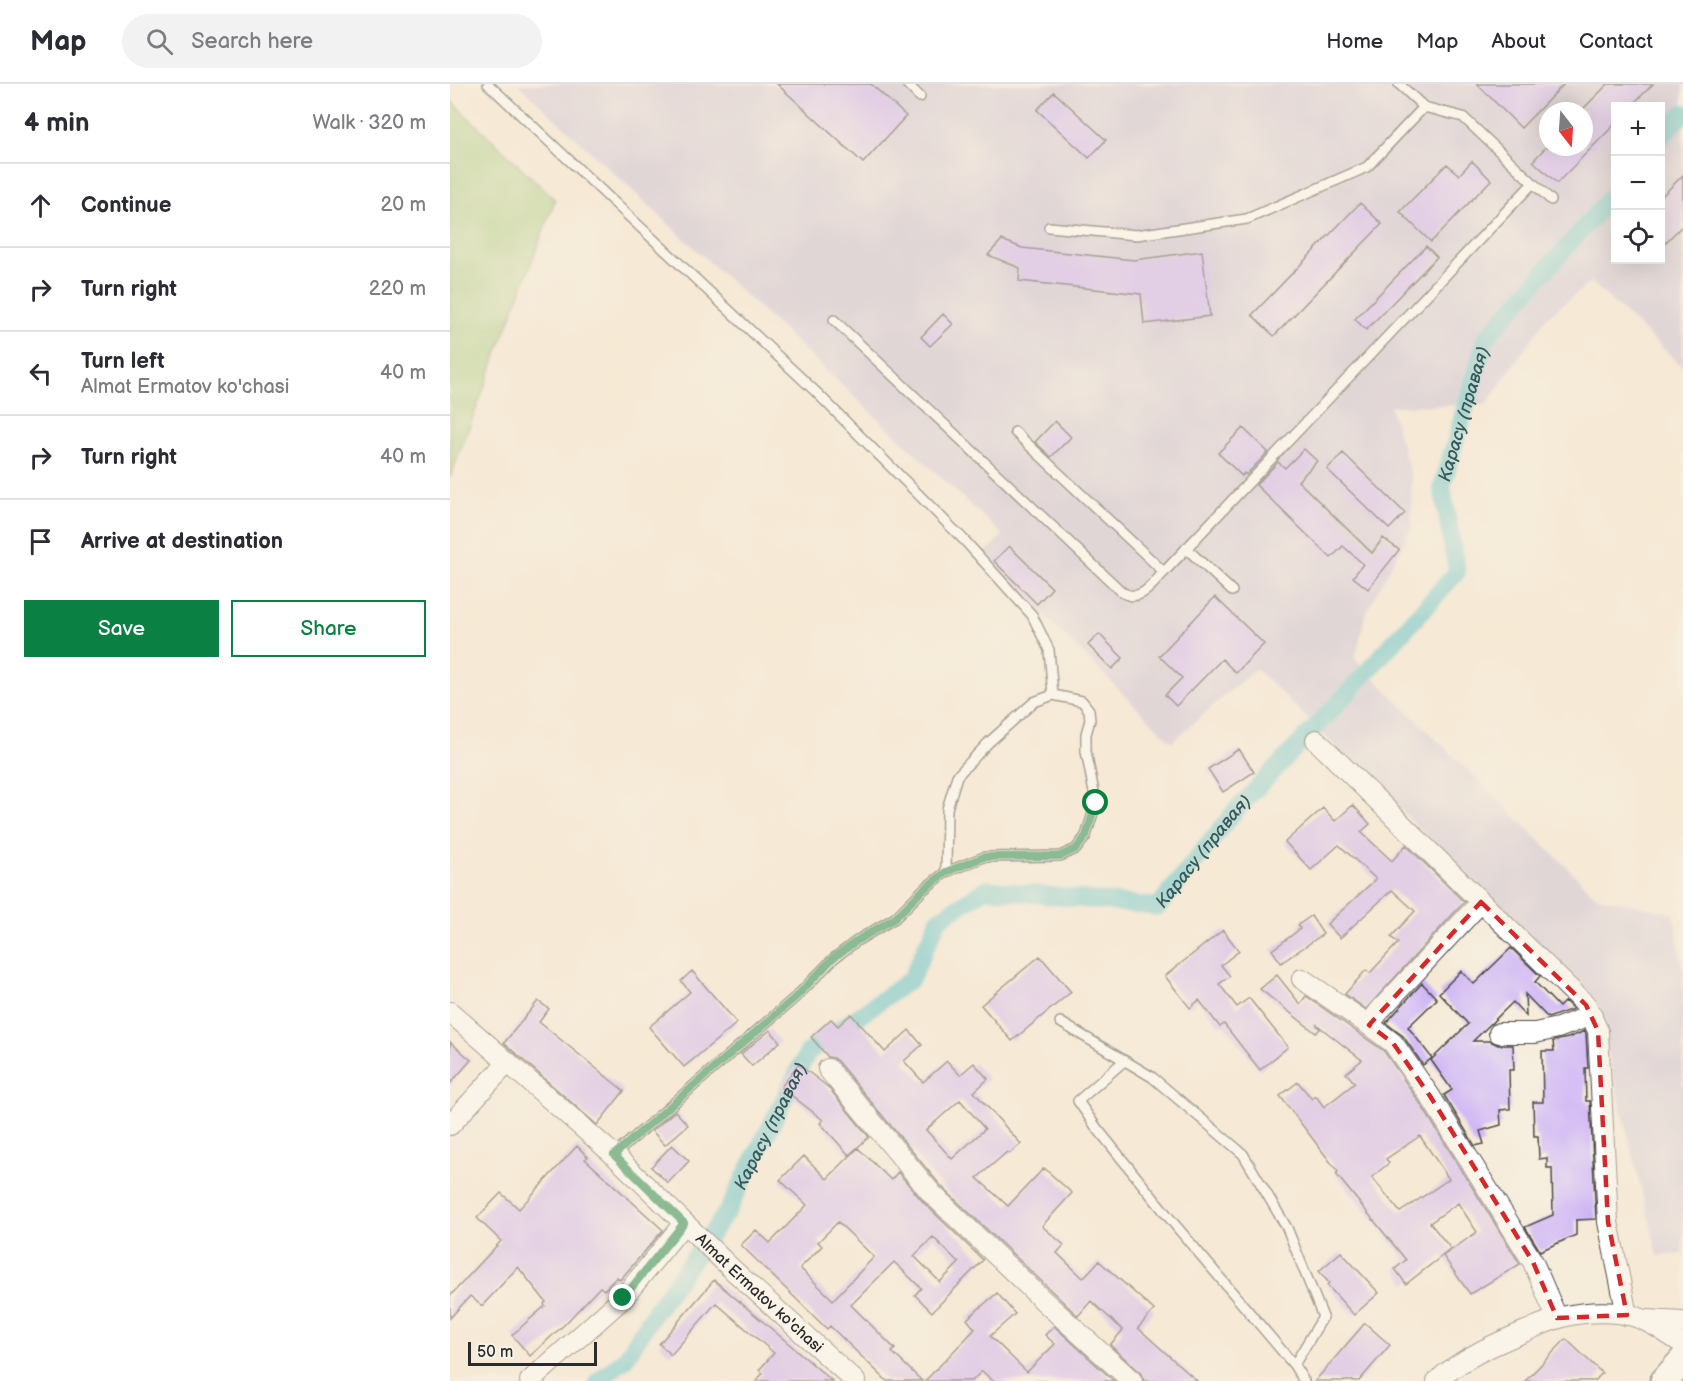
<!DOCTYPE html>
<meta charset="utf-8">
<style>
:root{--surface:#fff;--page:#f2f2f3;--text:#2b2b33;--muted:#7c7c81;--line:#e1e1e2;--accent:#0b8043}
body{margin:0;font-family:"Balsamiq Sans",sans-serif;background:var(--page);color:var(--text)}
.controls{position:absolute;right:18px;top:18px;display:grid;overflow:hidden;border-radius:0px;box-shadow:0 6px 24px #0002}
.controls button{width:54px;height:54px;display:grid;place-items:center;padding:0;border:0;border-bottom:2px solid var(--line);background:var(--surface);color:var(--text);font:30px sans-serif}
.compass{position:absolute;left:1089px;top:18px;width:54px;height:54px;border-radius:50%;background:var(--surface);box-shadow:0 6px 24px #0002;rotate:163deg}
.scale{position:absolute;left:18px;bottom:15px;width:129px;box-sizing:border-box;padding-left:6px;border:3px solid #2b2b2b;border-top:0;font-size:16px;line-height:21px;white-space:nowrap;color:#2b2b2b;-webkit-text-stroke:4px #f7f3e8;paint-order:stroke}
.stop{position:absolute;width:18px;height:18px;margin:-14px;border:4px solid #0b8043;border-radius:50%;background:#fff}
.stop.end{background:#0b8043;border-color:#fff;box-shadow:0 2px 6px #0008}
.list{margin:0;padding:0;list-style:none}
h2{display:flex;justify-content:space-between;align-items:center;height:78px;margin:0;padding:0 24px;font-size:26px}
h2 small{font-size:20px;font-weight:400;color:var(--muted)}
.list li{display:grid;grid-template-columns:39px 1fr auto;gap:18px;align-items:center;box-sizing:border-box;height:84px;padding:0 24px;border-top:2px solid var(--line)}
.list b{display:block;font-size:22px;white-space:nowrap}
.list p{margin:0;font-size:20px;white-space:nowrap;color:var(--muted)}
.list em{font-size:20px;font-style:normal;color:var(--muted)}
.actions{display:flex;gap:12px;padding:18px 24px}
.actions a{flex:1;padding:14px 0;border:2px solid var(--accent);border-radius:0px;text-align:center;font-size:21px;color:var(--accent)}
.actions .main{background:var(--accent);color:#fff}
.icon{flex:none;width:33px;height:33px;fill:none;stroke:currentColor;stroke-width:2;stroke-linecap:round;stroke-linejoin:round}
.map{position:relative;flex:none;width:1233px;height:1297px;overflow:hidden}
header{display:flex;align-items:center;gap:36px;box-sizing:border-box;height:84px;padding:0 30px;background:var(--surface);border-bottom:2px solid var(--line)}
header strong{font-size:28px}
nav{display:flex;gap:33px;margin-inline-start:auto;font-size:21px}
.search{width:420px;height:54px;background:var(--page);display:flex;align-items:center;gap:15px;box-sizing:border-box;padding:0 21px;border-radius:33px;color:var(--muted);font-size:22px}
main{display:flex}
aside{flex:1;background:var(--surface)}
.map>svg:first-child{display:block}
.industrial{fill:#c8bfd8;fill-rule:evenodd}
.green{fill:#9fcb78;stroke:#657b52;stroke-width:1.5}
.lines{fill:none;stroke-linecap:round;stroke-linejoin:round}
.canal{stroke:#55c2cb;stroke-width:18}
.building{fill:#caaef8;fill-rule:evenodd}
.lane-casing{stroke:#494844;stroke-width:12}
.street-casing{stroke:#494844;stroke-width:22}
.secondary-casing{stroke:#494844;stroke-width:30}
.lane{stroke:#fff;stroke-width:9}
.street{stroke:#fff;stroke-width:20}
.secondary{stroke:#fff;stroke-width:27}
.route{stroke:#0b8043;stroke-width:8}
.marked{fill:none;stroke:#d62828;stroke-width:4.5;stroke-dasharray:12 8;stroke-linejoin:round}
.labels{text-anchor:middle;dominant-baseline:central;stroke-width:5;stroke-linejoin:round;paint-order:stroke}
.street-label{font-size:16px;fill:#2b2b2b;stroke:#f7f3e8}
.water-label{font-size:18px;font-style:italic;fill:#38585b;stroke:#f7f3e8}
</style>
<header>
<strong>Map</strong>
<div class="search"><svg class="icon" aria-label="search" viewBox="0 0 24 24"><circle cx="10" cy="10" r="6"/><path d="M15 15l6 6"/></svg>Search here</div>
<nav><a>Home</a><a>Map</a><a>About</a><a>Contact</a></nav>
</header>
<main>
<aside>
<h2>4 min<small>Walk · 320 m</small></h2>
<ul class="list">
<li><svg class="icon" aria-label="ahead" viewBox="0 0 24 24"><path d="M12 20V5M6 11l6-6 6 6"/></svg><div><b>Continue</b></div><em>20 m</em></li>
<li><svg class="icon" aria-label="right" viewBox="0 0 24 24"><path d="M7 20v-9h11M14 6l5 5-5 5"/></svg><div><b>Turn right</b></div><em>220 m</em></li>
<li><svg class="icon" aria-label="left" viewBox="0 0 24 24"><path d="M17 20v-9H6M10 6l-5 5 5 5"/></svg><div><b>Turn left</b><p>Almat Ermatov ko'chasi</p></div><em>40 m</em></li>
<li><svg class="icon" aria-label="right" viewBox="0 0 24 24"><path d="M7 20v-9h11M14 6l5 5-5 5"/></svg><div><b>Turn right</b></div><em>40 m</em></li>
<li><svg class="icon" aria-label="arrive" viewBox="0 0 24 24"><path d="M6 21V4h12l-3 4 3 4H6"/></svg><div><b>Arrive at destination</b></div></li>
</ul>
<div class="actions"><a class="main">Save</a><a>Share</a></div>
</aside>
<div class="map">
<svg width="1233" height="1297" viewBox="0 0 1233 1297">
<rect width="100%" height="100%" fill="#f7f3e8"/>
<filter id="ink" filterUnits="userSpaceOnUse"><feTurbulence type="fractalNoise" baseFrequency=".0167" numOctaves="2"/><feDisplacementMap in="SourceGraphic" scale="12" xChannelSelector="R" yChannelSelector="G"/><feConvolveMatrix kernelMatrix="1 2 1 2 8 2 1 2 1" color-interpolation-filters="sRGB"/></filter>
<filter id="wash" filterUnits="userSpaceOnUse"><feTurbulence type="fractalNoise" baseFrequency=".008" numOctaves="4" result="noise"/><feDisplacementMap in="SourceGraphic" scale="24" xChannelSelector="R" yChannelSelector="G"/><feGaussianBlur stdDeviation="1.35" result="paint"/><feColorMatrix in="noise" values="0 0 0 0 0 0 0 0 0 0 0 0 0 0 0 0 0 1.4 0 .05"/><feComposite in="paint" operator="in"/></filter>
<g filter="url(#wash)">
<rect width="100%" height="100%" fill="#f5e9d5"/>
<path class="industrial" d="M 68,0 L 1233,0 L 1233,283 L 1141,198 L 1097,233 L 1036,321 L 940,322 L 961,392 L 962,443 L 916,529 L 905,575 L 1146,812 L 1224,830 L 1233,888 L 1233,1170 L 1208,1172 L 1144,915 L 819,597 L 805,585 L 722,658 L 533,471 L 553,451 ZM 1166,22 L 1210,22 L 1210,176 L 1166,176 ZM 1098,27 L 1134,27 L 1134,63 L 1098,63 Z"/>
<path class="green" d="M 0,16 L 105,116 L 0,394 Z"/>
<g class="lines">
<g class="canal">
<path d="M 1210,55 L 1233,29"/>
<path id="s1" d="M 148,1297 L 175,1275 L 206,1226 L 278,1126 L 358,968 L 461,895 L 489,835 L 536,805 L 708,823 L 785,727 L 897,610 L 1007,488 L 992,403 L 1036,254 L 1166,107"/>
</g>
</g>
<g id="blocks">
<path class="building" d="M 327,0 L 421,0 L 456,32 L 413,79 Z
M 1027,0 L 1114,0 L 1071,44 Z
M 1158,0 L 1203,0 L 1181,22 L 1166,22 L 1166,39 L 1107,99 L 1083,77 L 1096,63 L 1134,63 L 1134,24 Z
M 604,8 L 656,56 L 639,74 L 587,26 Z
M 1022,77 L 1041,96 L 981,158 L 950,128 L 997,80 L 1009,91 Z
M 1233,91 L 1233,141 L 1210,164 L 1210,114 Z
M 910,119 L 932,140 L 824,252 L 802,231 Z
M 552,156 L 572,164 L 684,176 L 752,167 L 760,232 L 694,240 L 691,210 L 569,197 L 570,184 L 538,171 Z
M 976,162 L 987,173 L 916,246 L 905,235 Z
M 493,230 L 503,240 L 480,262 L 471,253 Z
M 605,337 L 621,353 L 601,373 L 585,358 Z
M 793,344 L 818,368 L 796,391 L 794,389 L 792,392 L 768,369 Z
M 854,365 L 867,377 L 848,397 L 922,469 L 933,454 L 949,466 L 918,505 L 903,493 L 913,480 L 893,462 L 881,474 L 806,401 L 828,378 L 835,384 Z
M 893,369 L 955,429 L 939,445 L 877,385 Z
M 559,462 L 602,504 L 587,520 L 544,477 Z
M 765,513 L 814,560 L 786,589 L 772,575 L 726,622 L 715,611 L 732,594 L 709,572 Z
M 649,550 L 673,574 L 662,585 L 638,561 Z
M 789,665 L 804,688 L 773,708 L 758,685 Z
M 903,721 L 920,740 L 911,748 L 942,777 L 956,761 L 1014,818 L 916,925 L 895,910 L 916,886 L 920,889 L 948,859 L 941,853 L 965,827 L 942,806 L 890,854 L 877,840 L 926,795 L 889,761 L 861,786 L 835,758 L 873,724 L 885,737 Z
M 861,832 L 873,850 L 831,879 L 822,866 L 850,845 L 848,841 Z
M 773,846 L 789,867 L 771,881 L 780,892 L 769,900 L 787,923 L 799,914 L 838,963 L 810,986 L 774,940 L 770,943 L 749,916 L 740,924 L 715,892 Z
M 1061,864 L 1090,892 L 1085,898 L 1109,923 L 1115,917 L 1123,925 L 1098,934 L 1075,910 L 1076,932 L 1063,918 L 1023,957 L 1040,957 L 1048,961 L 1063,961 L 1064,986 L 1059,986 L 1060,1025 L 1050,1026 L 1051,1041 L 1030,1047 L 1034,1060 L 1025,1062 L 994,1011 L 1002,1006 L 981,976 L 1018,940 L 989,909 L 1011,887 L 1024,900 Z
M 590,872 L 621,908 L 562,957 L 531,921 Z
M 242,887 L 287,939 L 234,983 L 199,943 L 240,908 L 231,897 Z
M 827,891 L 850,920 L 856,912 L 934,967 L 970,1019 L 1070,1180 L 1020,1210 L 993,1172 L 1027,1148 L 1008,1119 L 980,1139 L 1001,1165 L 956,1200 L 945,1185 L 956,1176 L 886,1090 L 888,1088 L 830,1012 L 848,998 L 862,1015 L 866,1012 L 874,1023 L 905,999 L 896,989 L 912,976 L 866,940 L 870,945 L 866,949 L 810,905 ZM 970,1052 L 999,1095 L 950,1128 L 922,1093 L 939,1079 L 936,1075 Z
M 972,899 L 987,915 L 958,943 L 982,974 L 973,981 L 953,952 L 936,939 Z
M 88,917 L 99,925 L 89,938 L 174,1007 L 147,1041 L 54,959 Z
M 401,930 L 435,968 L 459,946 L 472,961 L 454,977 L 473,998 L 497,977 L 510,991 L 524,979 L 538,995 L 524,1008 L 571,1060 L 559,1070 L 557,1068 L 527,1094 L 558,1122 L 594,1084 L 622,1109 L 592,1142 L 614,1161 L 607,1169 L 633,1194 L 649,1177 L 704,1226 L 688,1244 L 747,1297 L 694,1297 L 690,1288 L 660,1261 L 673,1246 L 641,1217 L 628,1232 L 491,1102 L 387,977 L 383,974 L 378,973 L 361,953 L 381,935 L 388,942 ZM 510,1016 L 535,1045 L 502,1075 L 476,1046 Z
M 320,946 L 330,958 L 302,982 L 291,970 Z
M 1135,947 L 1136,950 L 1138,984 L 1135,984 L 1136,1017 L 1140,1017 L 1146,1135 L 1126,1136 L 1126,1151 L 1090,1167 L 1075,1143 L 1103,1131 L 1102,1084 L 1097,1084 L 1097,1074 L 1089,1075 L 1088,1052 L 1084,1052 L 1083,1018 L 1093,1018 L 1092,967 L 1104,967 L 1103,957 L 1118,954 Z
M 0,958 L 21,976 L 0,1000 Z
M 348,980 L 378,1003 L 419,1053 L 399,1071 L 370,1039 L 373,1036 L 331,1003 Z
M 225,1027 L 238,1041 L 215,1061 L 202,1047 Z
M 222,1061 L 239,1077 L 218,1099 L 201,1083 Z
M 127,1062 L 138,1073 L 135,1075 L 213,1146 L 170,1196 L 167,1193 L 154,1206 L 150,1203 L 115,1240 L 80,1272 L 62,1251 L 95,1222 L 94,1220 L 96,1218 L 68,1183 L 32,1222 L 20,1212 L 0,1234 L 0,1212 L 51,1157 L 27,1134 L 51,1109 L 69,1125 Z
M 408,1064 L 441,1096 L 448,1088 L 474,1119 L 533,1176 L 482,1228 L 465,1211 L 471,1204 L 444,1178 L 401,1221 L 445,1265 L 442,1268 L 472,1297 L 437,1297 L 380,1242 L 377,1245 L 291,1161 L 306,1146 L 320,1159 L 357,1121 L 330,1096 L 354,1072 L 377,1095 ZM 388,1138 L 424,1173 L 383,1216 L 350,1184 L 372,1162 L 368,1158 ZM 483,1153 L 509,1179 L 490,1198 L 464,1172 Z
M 891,1168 L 929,1209 L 904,1231 L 877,1201 L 879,1199 L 869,1187 Z
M 264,1196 L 351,1270 L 382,1297 L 306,1297 L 313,1289 L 309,1286 L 324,1269 L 266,1219 L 221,1271 L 209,1260 Z
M 547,1209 L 565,1230 L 540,1252 L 577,1288 L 605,1260 L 595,1251 L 604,1242 L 664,1297 L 543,1297 L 532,1287 L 522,1297 L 475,1297 L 525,1245 L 517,1235 Z
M 915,1239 L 940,1261 L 909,1297 L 865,1297 Z
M 1116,1255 L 1152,1289 L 1145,1297 L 1075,1297 Z"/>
</g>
</g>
<g filter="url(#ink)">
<use href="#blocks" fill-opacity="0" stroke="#494844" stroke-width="1.5"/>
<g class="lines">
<g class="lane-casing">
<path id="lane" d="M 38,0 L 366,308 L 515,457 L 582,531 L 599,566 L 603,611 L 632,617 L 639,626 L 640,636 L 636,650 L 636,667 L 646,719 L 636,752 L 626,765 L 610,772 L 534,773 L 496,788 L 473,806 L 445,834 L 408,856 L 383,875 L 348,911 L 164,1071
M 457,0 L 470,13
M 949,0 L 974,23 L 1013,33 L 1101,116
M 599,143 L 686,151 L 797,135 L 917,83 L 974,23
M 384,236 L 672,508 C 690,520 702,500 714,488 L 1083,99
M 565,348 L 714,488
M 736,464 L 782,507
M 496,788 L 497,725 L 507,692 L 538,659 L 584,618 L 603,611
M 610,938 L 702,993 L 793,1070 L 837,1144 L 873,1233 L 844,1281 L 854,1297
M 674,977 L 628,1017 L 646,1043 L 726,1142 L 844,1281"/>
</g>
<g class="street-casing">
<g id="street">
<path d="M 866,656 L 1136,921 L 1148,947 L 1158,1138 L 1177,1231"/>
<path d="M 852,895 L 919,941 L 943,959 L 980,1012 L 1083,1178 L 1107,1234"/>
<path id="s2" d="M 0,928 L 164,1071 L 283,1186 L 405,1297"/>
<path d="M 919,941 L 930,926 L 1031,818"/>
<path d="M 1049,949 L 1085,949 L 1108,944 L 1142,931"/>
<path d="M 378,985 L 482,1110 L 596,1219 L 682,1297"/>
<path d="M 0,1041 L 58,978"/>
<path d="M 1197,1236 L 1233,1238"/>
<path d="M 80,1297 L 173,1214 L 234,1139"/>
<path d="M 987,1297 C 1012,1274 1045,1260 1076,1247 C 1086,1243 1096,1238 1106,1235 C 1126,1228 1159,1226 1180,1231 C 1199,1236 1216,1249 1233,1260"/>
</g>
</g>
<g class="secondary-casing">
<path id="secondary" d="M 1214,1297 L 1233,1276"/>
</g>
<use href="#lane" class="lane"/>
<use href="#street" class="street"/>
<use href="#secondary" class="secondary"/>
</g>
</g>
<g class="lines" filter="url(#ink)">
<path class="route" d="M 173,1214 L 234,1139 L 164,1071 L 348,911 L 383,874 L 408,856 L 445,834 L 473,806 L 496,788 L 534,773 L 610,772 L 626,765 L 636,752 L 646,719"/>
</g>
<path d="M0 0H1233V1297H0ZM 1031,818 L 1136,921 L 1148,947 L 1158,1138 L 1177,1231 L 1107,1234 L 1083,1178 L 980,1012 L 943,959 L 919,941 Z" fill="#f5e9d5" fill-opacity=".55" fill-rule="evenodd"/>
<path class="marked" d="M 1031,818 L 1136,921 L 1148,947 L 1158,1138 L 1177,1231 L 1107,1234 L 1083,1178 L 980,1012 L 943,959 L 919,941 Z"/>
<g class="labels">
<g class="street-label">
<text stroke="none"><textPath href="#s2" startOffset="418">Almat Ermatov ko'chasi</textPath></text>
</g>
<g class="water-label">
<text stroke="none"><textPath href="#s1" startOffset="1426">Карасу (правая)</textPath></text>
<text stroke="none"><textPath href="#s1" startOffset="886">Карасу (правая)</textPath></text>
<text stroke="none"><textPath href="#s1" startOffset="310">Карасу (правая)</textPath></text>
</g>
</g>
</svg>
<div class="controls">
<button>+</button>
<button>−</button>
<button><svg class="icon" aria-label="locate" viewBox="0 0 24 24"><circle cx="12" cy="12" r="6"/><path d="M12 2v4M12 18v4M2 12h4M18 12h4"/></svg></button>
</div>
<svg class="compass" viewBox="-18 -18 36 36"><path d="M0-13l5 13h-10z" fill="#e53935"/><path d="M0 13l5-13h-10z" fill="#7c7c81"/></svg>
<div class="scale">50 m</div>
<div class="stop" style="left:646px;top:719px"></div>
<div class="stop end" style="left:173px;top:1214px"></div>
</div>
</main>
